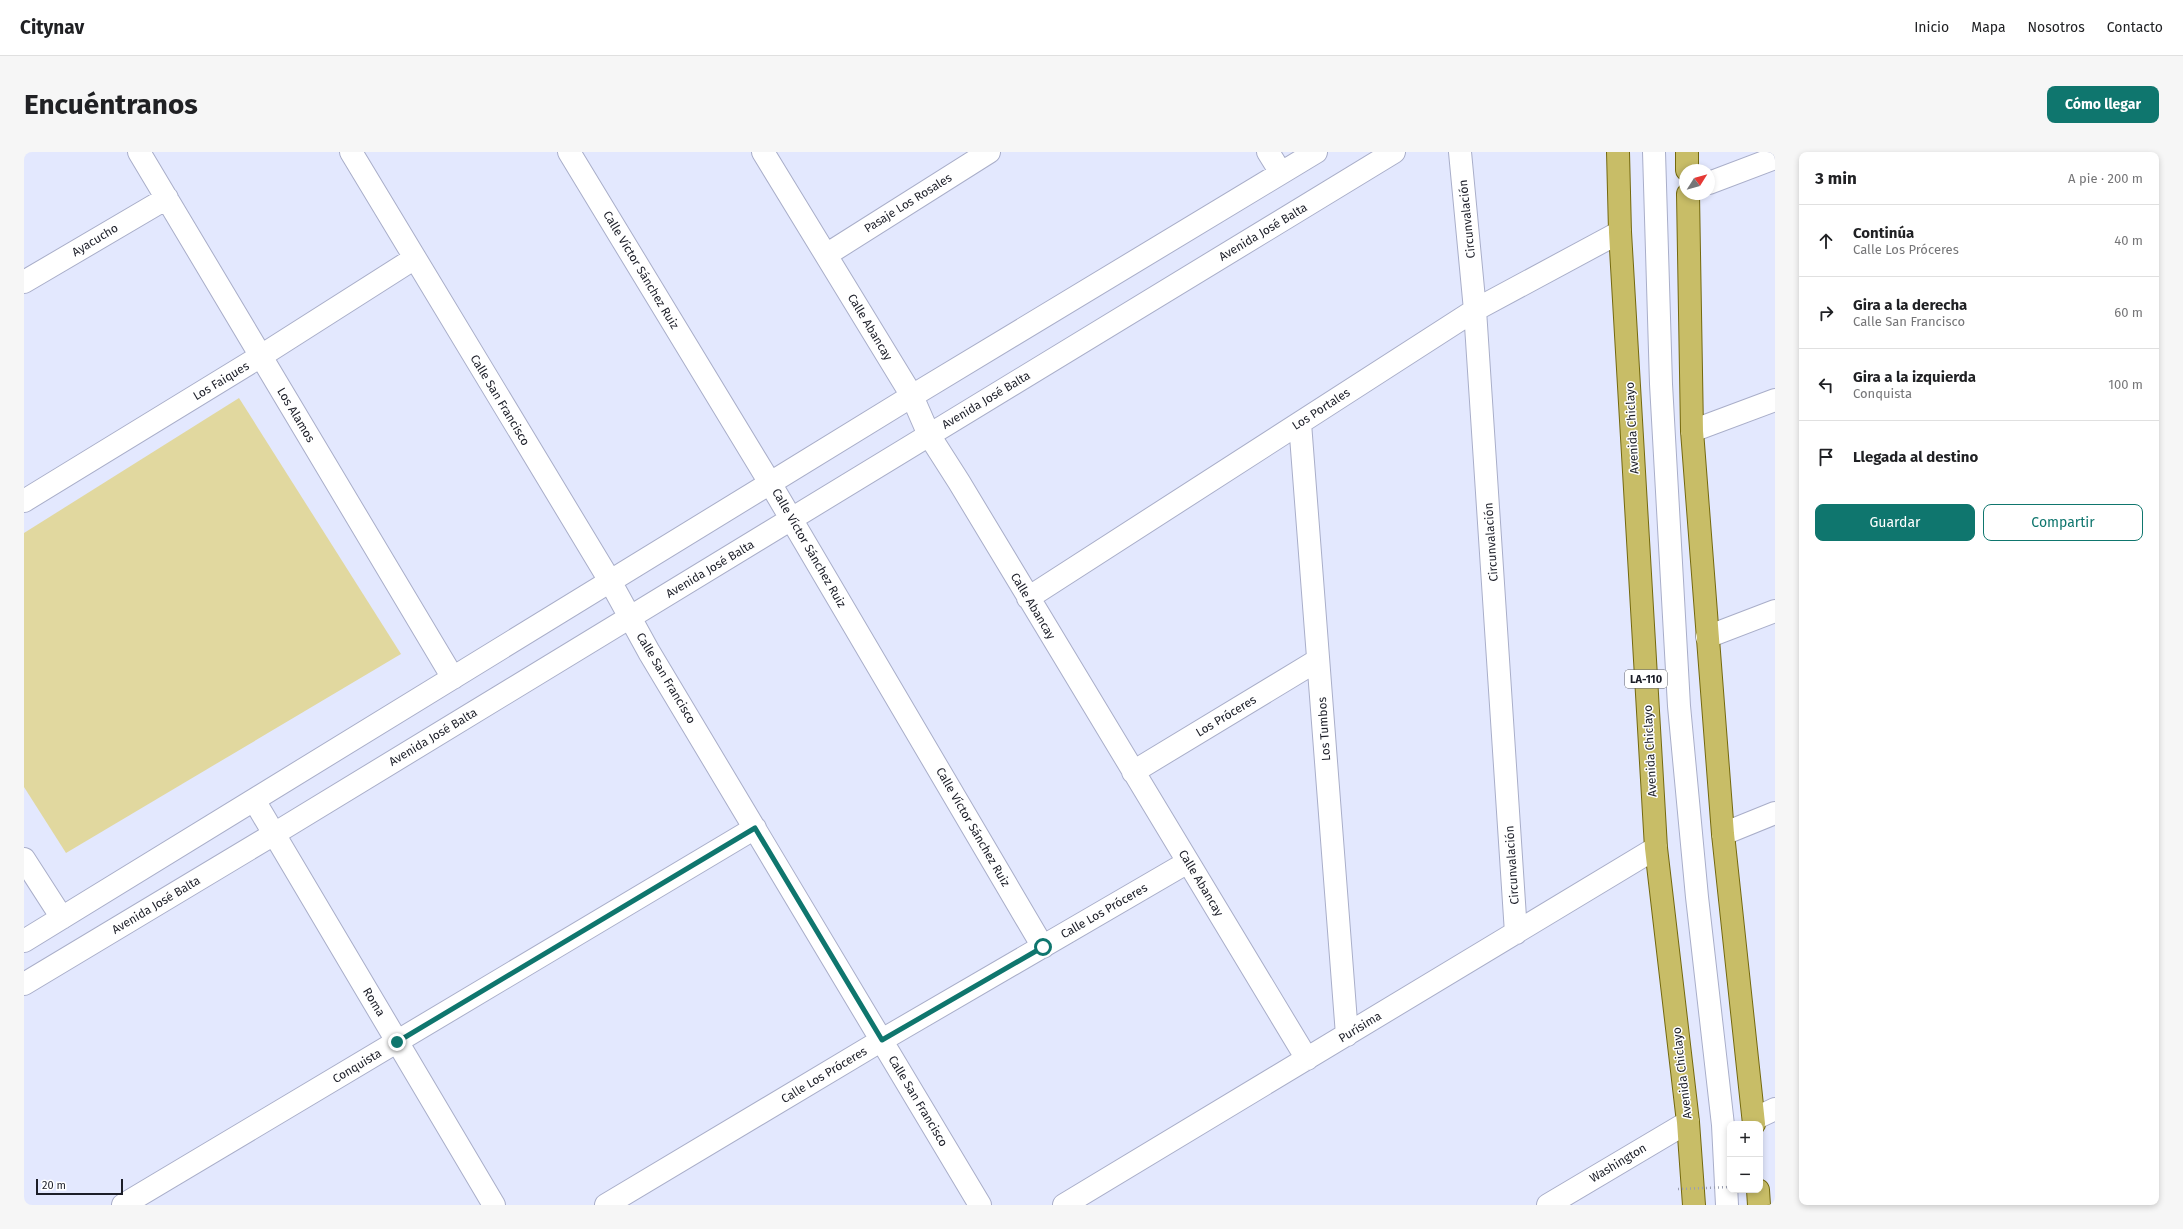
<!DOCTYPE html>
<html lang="es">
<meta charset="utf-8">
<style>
:root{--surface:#fff;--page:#f6f6f6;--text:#202124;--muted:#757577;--line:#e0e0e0;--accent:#0f766e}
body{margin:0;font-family:"Fira Sans",sans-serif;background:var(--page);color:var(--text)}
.controls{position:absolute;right:12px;bottom:12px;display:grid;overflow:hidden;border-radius:8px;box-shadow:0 2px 6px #0003}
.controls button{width:36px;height:36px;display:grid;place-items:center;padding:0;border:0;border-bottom:1px solid var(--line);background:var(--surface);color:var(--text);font:20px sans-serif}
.compass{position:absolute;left:1655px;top:12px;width:36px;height:36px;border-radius:50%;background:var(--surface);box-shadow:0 2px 6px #0003;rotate:53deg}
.scale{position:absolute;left:12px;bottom:10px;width:87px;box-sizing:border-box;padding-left:4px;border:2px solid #1c1e28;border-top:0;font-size:11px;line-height:14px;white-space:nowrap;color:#1c1e28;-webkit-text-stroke:3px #fff;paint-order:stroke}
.stop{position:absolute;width:12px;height:12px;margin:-9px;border:3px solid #0f766e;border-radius:50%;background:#fff}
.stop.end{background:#0f766e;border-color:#fff;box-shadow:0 1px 4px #0008}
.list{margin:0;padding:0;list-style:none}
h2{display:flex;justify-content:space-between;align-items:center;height:52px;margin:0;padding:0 16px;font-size:17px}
h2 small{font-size:13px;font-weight:400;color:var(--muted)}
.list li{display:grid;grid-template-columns:26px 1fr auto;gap:12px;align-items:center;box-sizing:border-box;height:72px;padding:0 16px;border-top:1px solid var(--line)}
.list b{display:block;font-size:15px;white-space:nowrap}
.list p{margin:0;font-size:13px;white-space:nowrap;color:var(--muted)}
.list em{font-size:13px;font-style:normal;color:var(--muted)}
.actions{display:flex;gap:8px;padding:12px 16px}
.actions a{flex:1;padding:9px 0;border:1px solid var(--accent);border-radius:8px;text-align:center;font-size:14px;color:var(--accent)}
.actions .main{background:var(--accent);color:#fff}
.icon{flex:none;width:22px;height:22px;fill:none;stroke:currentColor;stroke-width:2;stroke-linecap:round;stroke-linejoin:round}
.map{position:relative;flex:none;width:1751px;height:1053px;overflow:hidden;border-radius:8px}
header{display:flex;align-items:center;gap:24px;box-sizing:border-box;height:56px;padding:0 20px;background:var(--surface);border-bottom:1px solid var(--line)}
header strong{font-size:19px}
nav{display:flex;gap:22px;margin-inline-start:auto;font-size:14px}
.intro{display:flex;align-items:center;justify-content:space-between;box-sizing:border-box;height:96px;padding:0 24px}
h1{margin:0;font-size:28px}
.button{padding:10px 18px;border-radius:8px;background:var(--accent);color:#fff;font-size:14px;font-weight:700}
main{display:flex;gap:24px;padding:0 24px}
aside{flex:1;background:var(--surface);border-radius:8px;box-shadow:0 2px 6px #0003}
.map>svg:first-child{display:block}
.park{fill:#e1d89f}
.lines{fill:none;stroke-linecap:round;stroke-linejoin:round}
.minor-casing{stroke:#a9aec9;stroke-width:24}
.major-casing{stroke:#74690f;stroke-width:24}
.minor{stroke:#fff;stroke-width:22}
.major{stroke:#c8bd67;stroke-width:22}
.path-bridge{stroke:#9b9fb1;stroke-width:2.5;stroke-dasharray:1 3;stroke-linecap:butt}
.route{stroke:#0f766e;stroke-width:5}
.labels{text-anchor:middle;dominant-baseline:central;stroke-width:3;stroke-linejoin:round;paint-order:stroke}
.shield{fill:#fff;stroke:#606268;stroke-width:1}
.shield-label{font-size:11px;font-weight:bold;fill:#1c1e28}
.street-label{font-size:12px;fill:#1c1e28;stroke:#fff}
</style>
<header>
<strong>Citynav</strong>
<nav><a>Inicio</a><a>Mapa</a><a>Nosotros</a><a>Contacto</a></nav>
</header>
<div class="intro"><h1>Encuéntranos</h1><a class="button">Cómo llegar</a></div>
<main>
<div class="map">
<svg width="1751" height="1053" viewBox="0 0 1751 1053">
<rect width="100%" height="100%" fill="#e3e8fe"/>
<path class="park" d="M 215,246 L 377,502 L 42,701 L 0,635 L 0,381 Z"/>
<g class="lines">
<g class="minor-casing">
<path id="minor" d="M 115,0 L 429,526
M 327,0 L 586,429 L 625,500 L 956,1053
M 545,0 L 746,331 L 1019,795
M 739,0 L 888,244 L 905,283 L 935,330 L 1283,907
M 1244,0 L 1257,21
M 1436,0 L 1451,158 L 1492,781
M 1630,0 L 1637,232 L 1655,554 L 1673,745 L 1699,973 L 1703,1053
M 1685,31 L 1751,6
M 802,103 L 965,0
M 0,130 L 143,46
M 1276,271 L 1323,883
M 1668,279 L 1751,248
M 0,349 L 237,204 L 391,106
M 1004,446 L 1451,158 L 1596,80
M 1683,485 L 1751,459
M 1109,620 L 1294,508
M 230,648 L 470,1053
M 1699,682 L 1751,661
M 0,707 L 38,766
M 0,789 L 888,244 L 1292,0
M 0,832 L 250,682 L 1370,0
M 1730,967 L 1751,957
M 99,1053 L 731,676
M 582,1053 L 858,888 L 1164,710
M 1040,1053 L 1632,696
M 1524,1053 L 1664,970"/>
</g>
<g class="major-casing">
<path id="major" d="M 1594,0 L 1596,80 L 1632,696 L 1664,970 L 1670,1053
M 1663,0 L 1663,18
M 1664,42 L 1668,279 L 1699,682 L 1730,972
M 1734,1038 L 1735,1053"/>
</g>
<use href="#minor" class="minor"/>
<use href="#major" class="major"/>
<path class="path-bridge" d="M 1654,1037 L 1706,1035"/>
</g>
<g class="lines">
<path class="route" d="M 373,890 L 731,676 L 858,888 L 1019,795"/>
</g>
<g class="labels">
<rect class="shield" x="1601" y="518" width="42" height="18" rx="3"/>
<g class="shield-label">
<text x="1622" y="527">LA-110</text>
</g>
<g class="street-label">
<text transform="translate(884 51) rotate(-32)">Pasaje Los Rosales</text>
<text transform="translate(1443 67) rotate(-96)">Circunvalación</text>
<text transform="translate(1239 80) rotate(-31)">Avenida José Balta</text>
<text transform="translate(71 88) rotate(-31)">Ayacucho</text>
<text transform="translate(617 118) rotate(59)">Calle Víctor Sánchez Ruiz</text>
<text transform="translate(846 175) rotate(59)">Calle Abancay</text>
<text transform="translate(197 229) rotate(-31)">Los Faiques</text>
<text transform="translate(476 248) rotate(59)">Calle San Francisco</text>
<text transform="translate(962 248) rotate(-31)">Avenida José Balta</text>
<text transform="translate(1297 257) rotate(-33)">Los Portales</text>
<text transform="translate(272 263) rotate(59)">Los Alamos</text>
<text transform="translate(1608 276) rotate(-93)">Avenida Chiclayo</text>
<text transform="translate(1467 390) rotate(-94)">Circunvalación</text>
<text transform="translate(785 396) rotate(60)">Calle Víctor Sánchez Ruiz</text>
<text transform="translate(686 417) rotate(-31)">Avenida José Balta</text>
<text transform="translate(1009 454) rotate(59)">Calle Abancay</text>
<text transform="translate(642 526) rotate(59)">Calle San Francisco</text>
<text transform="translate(1202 564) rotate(-31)">Los Próceres</text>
<text transform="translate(1300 577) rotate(-94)">Los Tumbos</text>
<text transform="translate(409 585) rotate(-31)">Avenida José Balta</text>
<text transform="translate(1626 599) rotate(-93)">Avenida Chiclayo</text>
<text transform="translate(949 675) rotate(60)">Calle Víctor Sánchez Ruiz</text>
<text transform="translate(1488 713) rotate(-94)">Circunvalación</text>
<text transform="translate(1177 731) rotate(59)">Calle Abancay</text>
<text transform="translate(132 753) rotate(-31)">Avenida José Balta</text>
<text transform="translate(1080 759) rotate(-30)">Calle Los Próceres</text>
<text transform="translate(350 850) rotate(59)">Roma</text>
<text transform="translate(1336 875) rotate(-31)">Purísima</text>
<text transform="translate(333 914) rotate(-31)">Conquista</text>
<text transform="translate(1658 921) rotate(-97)">Avenida Chiclayo</text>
<text transform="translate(800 923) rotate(-31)">Calle Los Próceres</text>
<text transform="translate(894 949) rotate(59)">Calle San Francisco</text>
<text transform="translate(1594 1011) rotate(-31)">Washington</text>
</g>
</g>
</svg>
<div class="controls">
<button>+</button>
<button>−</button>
</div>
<svg class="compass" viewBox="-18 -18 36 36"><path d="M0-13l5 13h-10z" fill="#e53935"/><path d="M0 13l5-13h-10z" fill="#757577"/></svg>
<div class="scale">20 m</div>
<div class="stop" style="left:1019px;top:795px"></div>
<div class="stop end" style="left:373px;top:890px"></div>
</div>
<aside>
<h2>3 min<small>A pie · 200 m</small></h2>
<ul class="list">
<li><svg class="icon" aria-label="ahead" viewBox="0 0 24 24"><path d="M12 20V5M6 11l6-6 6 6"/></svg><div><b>Continúa</b><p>Calle Los Próceres</p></div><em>40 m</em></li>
<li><svg class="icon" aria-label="right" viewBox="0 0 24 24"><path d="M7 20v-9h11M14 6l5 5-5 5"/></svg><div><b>Gira a la derecha</b><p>Calle San Francisco</p></div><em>60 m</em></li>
<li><svg class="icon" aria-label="left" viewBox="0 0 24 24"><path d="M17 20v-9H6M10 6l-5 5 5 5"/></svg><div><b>Gira a la izquierda</b><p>Conquista</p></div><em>100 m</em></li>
<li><svg class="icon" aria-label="arrive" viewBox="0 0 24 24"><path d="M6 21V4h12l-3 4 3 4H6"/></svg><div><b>Llegada al destino</b></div></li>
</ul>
<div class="actions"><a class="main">Guardar</a><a>Compartir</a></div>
</aside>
</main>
